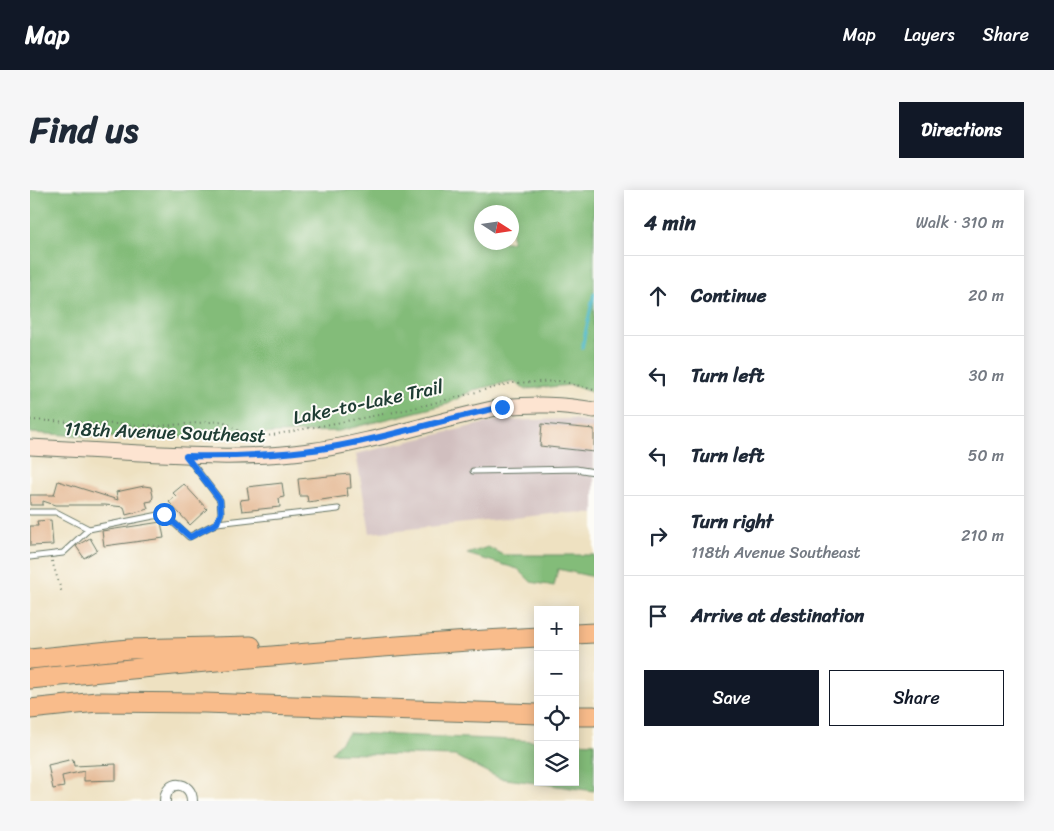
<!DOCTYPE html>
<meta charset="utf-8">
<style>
:root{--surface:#fff;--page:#f6f6f7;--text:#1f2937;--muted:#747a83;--line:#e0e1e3;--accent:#111827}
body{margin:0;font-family:Sriracha,sans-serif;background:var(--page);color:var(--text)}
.controls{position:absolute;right:15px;bottom:15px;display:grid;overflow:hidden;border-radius:0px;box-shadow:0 2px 12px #0003}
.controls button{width:45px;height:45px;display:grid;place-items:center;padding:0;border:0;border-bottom:1px solid var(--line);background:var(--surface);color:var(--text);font:25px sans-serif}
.compass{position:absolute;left:444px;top:15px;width:45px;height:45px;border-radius:50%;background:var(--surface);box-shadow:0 2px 12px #0003;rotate:102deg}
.stop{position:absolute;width:15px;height:15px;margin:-11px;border:4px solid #1a73e8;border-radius:50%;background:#fff}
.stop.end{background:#1a73e8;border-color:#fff;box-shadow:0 1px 5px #0008}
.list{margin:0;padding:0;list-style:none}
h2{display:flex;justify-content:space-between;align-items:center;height:65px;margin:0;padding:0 20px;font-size:21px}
h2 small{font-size:16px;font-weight:400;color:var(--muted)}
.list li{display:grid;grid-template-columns:32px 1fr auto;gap:15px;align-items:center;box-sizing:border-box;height:80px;padding:0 20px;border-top:1px solid var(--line)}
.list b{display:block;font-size:19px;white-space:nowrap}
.list p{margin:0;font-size:16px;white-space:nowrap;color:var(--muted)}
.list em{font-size:16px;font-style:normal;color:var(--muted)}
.actions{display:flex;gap:10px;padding:15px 20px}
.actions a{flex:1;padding:11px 0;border:1px solid var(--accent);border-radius:0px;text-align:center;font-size:18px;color:var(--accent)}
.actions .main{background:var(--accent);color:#fff}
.icon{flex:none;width:28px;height:28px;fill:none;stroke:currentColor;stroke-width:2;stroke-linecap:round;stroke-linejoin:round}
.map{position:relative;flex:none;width:564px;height:611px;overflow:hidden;border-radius:0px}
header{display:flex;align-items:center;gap:30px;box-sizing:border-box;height:70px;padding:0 25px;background:var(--accent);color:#fff}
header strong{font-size:24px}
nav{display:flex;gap:28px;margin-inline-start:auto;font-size:18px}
.intro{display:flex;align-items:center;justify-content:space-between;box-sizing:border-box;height:120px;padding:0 30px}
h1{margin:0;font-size:35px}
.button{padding:12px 22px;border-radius:0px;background:var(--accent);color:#fff;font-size:18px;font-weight:700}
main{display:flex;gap:30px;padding:0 30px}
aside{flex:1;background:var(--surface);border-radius:0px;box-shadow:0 2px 12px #0003}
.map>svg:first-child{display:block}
.industrial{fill:#d1bfbf}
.forest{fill:#83bc79;stroke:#517c56;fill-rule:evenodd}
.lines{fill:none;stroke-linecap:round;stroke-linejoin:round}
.stream{stroke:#51bbcd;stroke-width:3}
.building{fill:#e5b994}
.lane-casing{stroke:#677665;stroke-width:7}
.street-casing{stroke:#677665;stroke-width:12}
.secondary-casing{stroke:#677665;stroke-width:17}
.highway-casing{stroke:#677665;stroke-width:21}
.path{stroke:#677665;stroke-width:2;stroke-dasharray:1 4;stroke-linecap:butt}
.lane{stroke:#fff;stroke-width:5}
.street{stroke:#fff;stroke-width:10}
.secondary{stroke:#fde4d1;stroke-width:15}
.highway{stroke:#f9bc8b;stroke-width:19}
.route{stroke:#1a73e8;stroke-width:6}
.labels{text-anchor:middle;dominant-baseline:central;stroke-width:4;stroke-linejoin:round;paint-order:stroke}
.street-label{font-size:19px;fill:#1f3d34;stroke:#fdfcf7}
</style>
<header>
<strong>Map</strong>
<nav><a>Map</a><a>Layers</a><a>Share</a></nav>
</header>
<div class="intro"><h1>Find us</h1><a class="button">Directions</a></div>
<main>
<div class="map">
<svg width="564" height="611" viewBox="0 0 564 611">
<rect width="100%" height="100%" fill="#fdfcf7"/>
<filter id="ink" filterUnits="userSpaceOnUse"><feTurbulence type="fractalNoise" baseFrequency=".02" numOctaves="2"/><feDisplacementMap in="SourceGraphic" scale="10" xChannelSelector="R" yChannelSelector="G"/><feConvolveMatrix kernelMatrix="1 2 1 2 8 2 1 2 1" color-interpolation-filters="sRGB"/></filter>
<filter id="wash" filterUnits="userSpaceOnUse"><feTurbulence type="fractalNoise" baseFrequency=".0096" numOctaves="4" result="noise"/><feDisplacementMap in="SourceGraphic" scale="20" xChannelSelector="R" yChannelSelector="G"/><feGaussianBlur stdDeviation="1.12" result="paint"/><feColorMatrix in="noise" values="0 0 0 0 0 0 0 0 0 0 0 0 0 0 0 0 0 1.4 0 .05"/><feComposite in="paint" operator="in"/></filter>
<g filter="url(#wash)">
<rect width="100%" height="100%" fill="#eee1c1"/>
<path class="industrial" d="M 542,229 L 564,233 L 564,324 L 532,323 L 340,343 L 326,264 L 464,231 Z"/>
<path class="forest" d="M 0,0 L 564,0 L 564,203 L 541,195 L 496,199 L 483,191 L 443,200 L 418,214 L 309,241 L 246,243 L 197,247 L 89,248 L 0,243 ZM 452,22 L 482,22 L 482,52 L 452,52 Z
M 458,357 L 473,365 L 564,365 L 564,387 L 528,379 L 524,396 L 501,392 L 488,379 L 437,364 Z
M 318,543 L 508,551 L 508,592 L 545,592 L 545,552 L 564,553 L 564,601 L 469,588 L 425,566 L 301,563 Z"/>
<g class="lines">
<path class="stream" d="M 552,158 L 564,103"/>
</g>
<g id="blocks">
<path class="building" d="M 512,234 L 564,239 L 564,262 L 510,256 Z
M 320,284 L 321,298 L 317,298 L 318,306 L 278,312 L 277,306 L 270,306 L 268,289 Z
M 28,291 L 88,310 L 86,302 L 114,296 L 121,297 L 123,306 L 122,311 L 116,312 L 118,319 L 96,325 L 94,317 L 75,315 L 25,315 L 13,311 L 13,315 L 0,315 L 0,305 L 24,305 Z
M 252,293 L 254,307 L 249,308 L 250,317 L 212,321 L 210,310 L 219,309 L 217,297 Z
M 154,294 L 177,319 L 160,335 L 139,312 L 146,306 L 143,303 Z
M 21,330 L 23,355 L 0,356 L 0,336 L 8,336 L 7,331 Z
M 131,332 L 134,348 L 74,356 L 72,341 Z
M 60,348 L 67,360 L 54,368 L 46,356 Z
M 43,569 L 44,576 L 86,574 L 86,590 L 54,591 L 54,581 L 32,586 L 34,597 L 23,599 L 18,575 Z"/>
</g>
</g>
<g filter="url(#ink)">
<use href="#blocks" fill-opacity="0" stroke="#677665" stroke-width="1"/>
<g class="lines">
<g class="lane-casing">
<path id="lane" d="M 158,268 L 190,310 L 191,323 L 187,333
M 443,281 L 546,279 L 564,282
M 0,322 L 26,322 L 59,339
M 0,367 L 33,363 L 59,339 L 134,324 L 159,347 L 187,333 L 308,319"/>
</g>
<g class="street-casing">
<path id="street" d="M 135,611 C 135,589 162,590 162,611"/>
</g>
<g class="secondary-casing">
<path id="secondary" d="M 0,257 C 37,259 73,261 110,263 C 167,266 223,269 280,261 C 345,252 407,230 471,217 C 505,214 531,214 564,220"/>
</g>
<g class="highway-casing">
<path id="highway" d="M 545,444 L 564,443
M 0,469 L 99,459 L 221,456
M 0,489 C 169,472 338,456 508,447
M 0,519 L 67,512 L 174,513 L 508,524
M 545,526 L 564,526"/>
</g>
<path class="path" d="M 0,230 L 130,236 L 193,231 L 221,249 L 380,219 L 482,193 L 532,191 L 564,200
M 22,371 L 32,403"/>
<use href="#lane" class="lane"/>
<use href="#street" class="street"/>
<use href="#secondary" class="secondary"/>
<use href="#highway" class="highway"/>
</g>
</g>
<g class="lines" filter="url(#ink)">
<path class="route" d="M 134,324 L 160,347 L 187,333 L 191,323 L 190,310 L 156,266 C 213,267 268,265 323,253 C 373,243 422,227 472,217"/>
</g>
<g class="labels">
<g class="street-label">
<text transform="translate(338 212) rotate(-12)">Lake-to-Lake Trail</text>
<text transform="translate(135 242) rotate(2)">118th Avenue Southeast</text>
</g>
</g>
</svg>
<div class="controls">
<button>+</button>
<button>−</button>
<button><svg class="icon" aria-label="locate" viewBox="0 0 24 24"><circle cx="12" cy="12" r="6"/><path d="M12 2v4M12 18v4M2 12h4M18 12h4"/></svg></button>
<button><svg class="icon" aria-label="layers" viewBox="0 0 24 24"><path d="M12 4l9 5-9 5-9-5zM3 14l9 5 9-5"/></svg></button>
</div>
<svg class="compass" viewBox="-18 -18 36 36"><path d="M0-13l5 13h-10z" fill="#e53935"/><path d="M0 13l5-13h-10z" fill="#747a83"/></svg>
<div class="stop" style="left:134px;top:324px"></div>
<div class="stop end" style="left:472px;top:217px"></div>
</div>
<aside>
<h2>4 min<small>Walk · 310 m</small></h2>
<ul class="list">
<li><svg class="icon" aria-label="ahead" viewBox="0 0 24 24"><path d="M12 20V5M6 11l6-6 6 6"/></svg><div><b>Continue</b></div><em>20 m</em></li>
<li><svg class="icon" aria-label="left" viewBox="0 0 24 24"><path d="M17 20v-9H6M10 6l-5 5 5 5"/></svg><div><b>Turn left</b></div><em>30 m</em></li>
<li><svg class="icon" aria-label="left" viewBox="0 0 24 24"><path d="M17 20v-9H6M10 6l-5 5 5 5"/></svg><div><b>Turn left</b></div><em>50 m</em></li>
<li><svg class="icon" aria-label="right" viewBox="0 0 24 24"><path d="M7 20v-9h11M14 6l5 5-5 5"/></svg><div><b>Turn right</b><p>118th Avenue Southeast</p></div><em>210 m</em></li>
<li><svg class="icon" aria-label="arrive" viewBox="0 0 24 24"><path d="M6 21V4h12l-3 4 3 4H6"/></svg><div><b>Arrive at destination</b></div></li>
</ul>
<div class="actions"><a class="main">Save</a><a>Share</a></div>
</aside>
</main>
